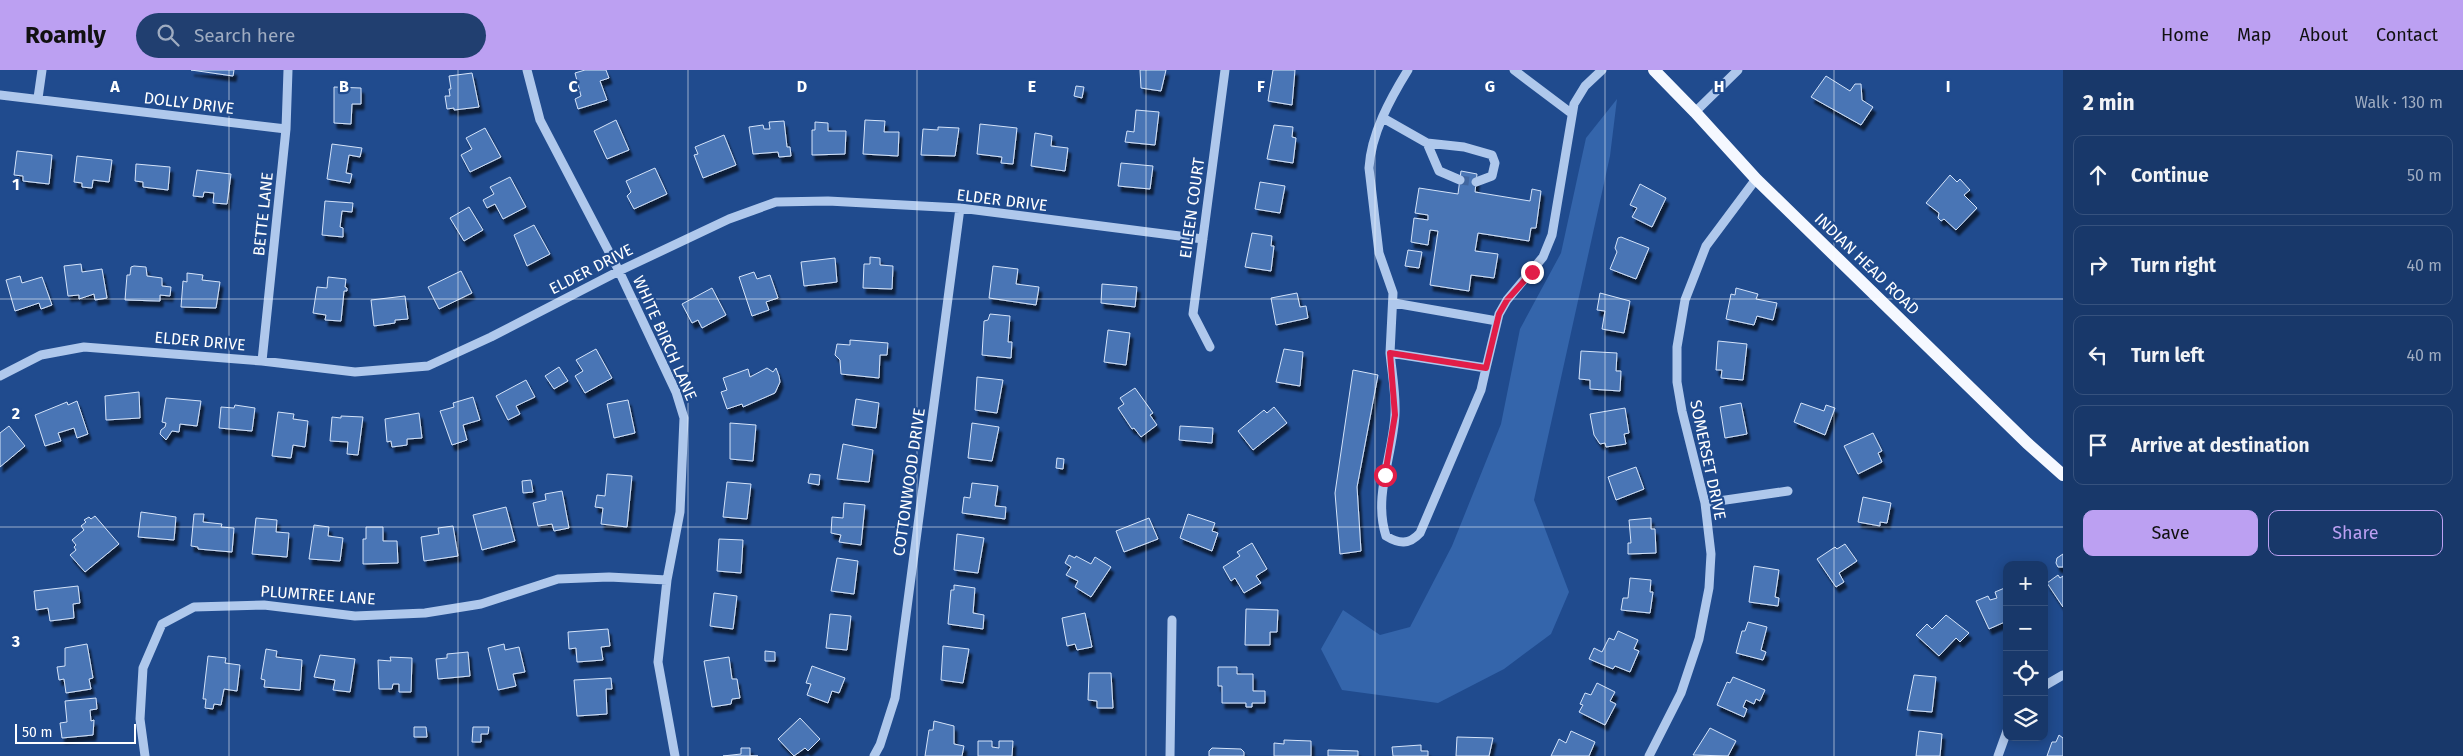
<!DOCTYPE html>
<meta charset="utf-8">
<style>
:root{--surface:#18386a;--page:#213f70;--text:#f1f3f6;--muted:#9facc1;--line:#36527e;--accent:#bca0f2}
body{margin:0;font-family:"Fira Sans",sans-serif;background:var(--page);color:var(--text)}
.controls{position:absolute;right:15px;bottom:15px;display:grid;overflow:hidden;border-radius:10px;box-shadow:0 2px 12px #0003}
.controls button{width:45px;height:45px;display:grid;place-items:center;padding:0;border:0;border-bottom:1px solid var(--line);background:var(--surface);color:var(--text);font:25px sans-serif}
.scale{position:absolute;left:15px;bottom:12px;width:121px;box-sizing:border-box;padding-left:5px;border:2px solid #fff;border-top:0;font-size:14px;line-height:18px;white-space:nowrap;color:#fff;-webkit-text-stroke:4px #204b8e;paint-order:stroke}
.stop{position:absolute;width:15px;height:15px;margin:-11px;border:4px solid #e11d48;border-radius:50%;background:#fff}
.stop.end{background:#e11d48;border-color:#fff;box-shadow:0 1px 5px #0008}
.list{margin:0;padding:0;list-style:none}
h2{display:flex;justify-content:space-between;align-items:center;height:65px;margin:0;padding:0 20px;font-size:21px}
h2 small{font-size:16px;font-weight:400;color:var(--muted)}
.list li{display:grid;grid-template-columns:32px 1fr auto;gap:15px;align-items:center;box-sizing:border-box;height:80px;margin:0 10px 10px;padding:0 10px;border:1px solid var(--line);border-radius:10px}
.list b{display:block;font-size:19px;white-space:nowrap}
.list em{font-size:16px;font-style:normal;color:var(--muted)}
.actions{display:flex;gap:10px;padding:15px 20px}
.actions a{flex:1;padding:11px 0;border:1px solid var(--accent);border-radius:10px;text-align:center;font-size:18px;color:var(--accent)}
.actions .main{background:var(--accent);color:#111}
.icon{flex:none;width:28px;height:28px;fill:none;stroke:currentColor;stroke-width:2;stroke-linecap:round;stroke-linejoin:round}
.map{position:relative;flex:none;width:2063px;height:686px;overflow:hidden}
header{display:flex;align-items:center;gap:30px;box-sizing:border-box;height:70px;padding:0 25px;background:var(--accent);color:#111}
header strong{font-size:24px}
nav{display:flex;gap:28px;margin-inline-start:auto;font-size:18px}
.search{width:350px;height:45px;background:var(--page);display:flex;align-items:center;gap:12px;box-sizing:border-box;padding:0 18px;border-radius:28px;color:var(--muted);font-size:19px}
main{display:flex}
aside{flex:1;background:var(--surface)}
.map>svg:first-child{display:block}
.green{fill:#3465ab}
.building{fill:#4975b5;stroke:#d4e3f9;filter:url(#shadow)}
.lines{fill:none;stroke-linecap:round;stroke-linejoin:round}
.minor-tunnel{stroke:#41669f;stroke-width:9;stroke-dasharray:9 4.5;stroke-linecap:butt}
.minor{stroke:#afc8ec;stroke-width:9}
.major{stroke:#f5f8ff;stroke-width:12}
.route{stroke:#e11d48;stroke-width:6}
.grid{fill:none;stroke:#fff;stroke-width:1;stroke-opacity:0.55}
.labels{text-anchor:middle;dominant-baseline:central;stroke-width:4.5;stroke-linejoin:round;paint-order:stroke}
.street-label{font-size:16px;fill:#fff;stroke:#204b8e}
.grid-label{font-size:16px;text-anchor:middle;font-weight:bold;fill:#fff;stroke:#204b8e;stroke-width:4.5;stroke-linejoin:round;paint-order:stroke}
</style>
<header>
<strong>Roamly</strong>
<div class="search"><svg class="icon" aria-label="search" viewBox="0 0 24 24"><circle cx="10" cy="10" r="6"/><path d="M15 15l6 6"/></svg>Search here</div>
<nav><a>Home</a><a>Map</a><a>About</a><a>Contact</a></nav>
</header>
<main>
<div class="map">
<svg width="2063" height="686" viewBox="0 0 2063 686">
<defs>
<filter id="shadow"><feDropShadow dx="3" dy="5.5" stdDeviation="1" flood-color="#0009"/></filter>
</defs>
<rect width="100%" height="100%" fill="#204b8e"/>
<path class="green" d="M 1617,29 L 1610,86 L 1534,430 L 1569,522 L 1551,564 L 1504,599 L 1438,633 L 1342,620 L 1321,579 L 1343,540 L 1380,565 L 1410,557 L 1452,476 L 1501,354 L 1520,259 L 1561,183 L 1586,68 Z"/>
<path class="building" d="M 191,0 L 234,0 L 233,6 Z
M 585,0 L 606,0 L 609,8 L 600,11 L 607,30 L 578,39 L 575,29 L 581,26 L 575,3 Z
M 1140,0 L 1166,0 L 1161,21 L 1141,18 Z
M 1273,0 L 1295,0 L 1292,35 L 1268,31 Z
M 472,3 L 479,37 L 454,40 L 454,38 L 447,39 L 445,26 L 450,26 L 449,19 L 451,19 L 449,6 Z
M 1826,6 L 1850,21 L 1855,14 L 1861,14 L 1862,30 L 1873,37 L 1861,55 L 1811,27 Z
M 1076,16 L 1084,17 L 1082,28 L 1074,26 Z
M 334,17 L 361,18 L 361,34 L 352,34 L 351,54 L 334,53 Z
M 1136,40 L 1159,42 L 1155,75 L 1125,72 L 1127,61 L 1134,62 Z
M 616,50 L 629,80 L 607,89 L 594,61 Z
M 865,50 L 885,51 L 884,62 L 899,62 L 898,86 L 863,84 Z
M 784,51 L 787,77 L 790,77 L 791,86 L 779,87 L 778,82 L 753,84 L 749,57 L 763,55 L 764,59 L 770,59 L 769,52 Z
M 815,52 L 828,53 L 828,61 L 846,61 L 845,84 L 812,85 L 812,60 L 815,60 Z
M 980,54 L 1017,58 L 1013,94 L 1001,93 L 1002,87 L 977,84 Z
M 1274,55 L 1293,57 L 1292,67 L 1296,68 L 1293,93 L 1267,89 Z
M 938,57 L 959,58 L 955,86 L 921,85 L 923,59 L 938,60 Z
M 485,58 L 501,87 L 470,102 L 461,85 L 472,79 L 466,68 Z
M 1035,63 L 1052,66 L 1051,76 L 1068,78 L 1065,101 L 1031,96 Z
M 724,65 L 736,95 L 703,108 L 694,85 L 698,84 L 695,77 Z
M 332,74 L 362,78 L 360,87 L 349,85 L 346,103 L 352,104 L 350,113 L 327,109 Z
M 17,81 L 52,85 L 49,114 L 23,111 L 23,106 L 14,105 Z
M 77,86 L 112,90 L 109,112 L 93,110 L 92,118 L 82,117 L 82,113 L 74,112 Z
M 1121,93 L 1153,96 L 1150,119 L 1118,116 Z
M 136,94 L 170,97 L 168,120 L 143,117 L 143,112 L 135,111 Z
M 655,98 L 667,124 L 634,139 L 627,126 L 631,122 L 626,111 Z
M 197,100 L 231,104 L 227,134 L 213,133 L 214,123 L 204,122 L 203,127 L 193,126 Z
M 1461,101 L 1477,104 L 1475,122 L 1530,131 L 1532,119 L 1541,121 L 1536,158 L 1531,158 L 1529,171 L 1478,163 L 1475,181 L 1498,184 L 1494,208 L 1471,205 L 1469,221 L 1430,215 L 1438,161 L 1430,160 L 1428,175 L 1411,172 L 1414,148 L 1428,150 L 1428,145 L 1415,143 L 1419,118 L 1458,124 Z
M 1950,105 L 1957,112 L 1960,109 L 1970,120 L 1964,125 L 1977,138 L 1956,160 L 1944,149 L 1941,151 L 1938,148 L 1939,143 L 1926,133 Z
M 510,107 L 526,137 L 503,149 L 495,134 L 487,138 L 483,130 L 494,124 L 490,117 Z
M 1260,112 L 1285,116 L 1280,143 L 1255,139 Z
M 1640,114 L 1666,128 L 1652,157 L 1632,147 L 1637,138 L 1630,135 Z
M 325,131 L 353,133 L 352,142 L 342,141 L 340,157 L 343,158 L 343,167 L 322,165 Z
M 469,137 L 483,160 L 464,171 L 450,148 Z
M 534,155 L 550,184 L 527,196 L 514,165 Z
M 1252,163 L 1272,166 L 1271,176 L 1274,176 L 1271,201 L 1245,197 Z
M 1621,167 L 1649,178 L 1636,209 L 1610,199 L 1617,182 L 1615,178 L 1618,168 Z
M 1408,180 L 1422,182 L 1419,198 L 1405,196 Z
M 870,187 L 880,188 L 880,195 L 893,196 L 892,219 L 863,218 L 864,194 L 870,194 Z
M 835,188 L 837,212 L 804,216 L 801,192 Z
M 81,194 L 82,202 L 102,199 L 107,228 L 95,230 L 94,224 L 79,229 L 79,225 L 68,226 L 64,196 Z
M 134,196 L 146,197 L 147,206 L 162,208 L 162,216 L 171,217 L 170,226 L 160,225 L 160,231 L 125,230 L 127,205 L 130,205 L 131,197 Z
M 993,196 L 1018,199 L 1016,214 L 1039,217 L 1036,235 L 989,228 Z
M 461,201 L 472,223 L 439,239 L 428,217 Z
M 754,202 L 757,209 L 770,205 L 778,228 L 766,232 L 769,240 L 752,246 L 739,207 Z
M 187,203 L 203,205 L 202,210 L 220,212 L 216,238 L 181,237 L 183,211 L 187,212 Z
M 20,206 L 22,213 L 42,207 L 52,235 L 41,239 L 39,233 L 15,241 L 6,210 Z
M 328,207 L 346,209 L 345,217 L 347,218 L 347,221 L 344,221 L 341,251 L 325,250 L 326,245 L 313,243 L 317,217 L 327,218 Z
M 1102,214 L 1137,217 L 1135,237 L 1101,233 Z
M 712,218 L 726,245 L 702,258 L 698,250 L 692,253 L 682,234 Z
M 1736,218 L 1758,224 L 1756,229 L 1777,233 L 1773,250 L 1757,246 L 1754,255 L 1726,249 L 1731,224 L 1735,225 Z
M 1297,223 L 1300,237 L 1306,236 L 1308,248 L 1276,255 L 1271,228 Z
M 1600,223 L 1630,231 L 1624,263 L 1602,259 L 1605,241 L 1597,240 Z
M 405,226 L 408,249 L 395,250 L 395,253 L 374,256 L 371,230 Z
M 990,244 L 1010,246 L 1008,272 L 1012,272 L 1011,288 L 982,285 L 984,251 L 988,250 Z
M 1108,260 L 1130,263 L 1126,295 L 1104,292 Z
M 850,270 L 888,273 L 887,285 L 880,285 L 879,308 L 841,304 L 840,290 L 835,285 L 837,274 L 850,275 Z
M 1718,271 L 1747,274 L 1743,310 L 1721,308 L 1722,300 L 1716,300 Z
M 596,279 L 612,308 L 585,323 L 575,306 L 583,301 L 576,290 Z
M 1284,279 L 1303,282 L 1300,316 L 1276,312 Z
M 1581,281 L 1617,283 L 1616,301 L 1621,301 L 1620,321 L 1590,319 L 1590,310 L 1579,309 Z
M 559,297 L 568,311 L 554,319 L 545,306 Z
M 767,298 L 773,302 L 776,298 L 779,306 L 780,312 L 775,323 L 743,337 L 742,334 L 727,339 L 721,322 L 727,320 L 723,308 L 748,299 L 750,307 Z
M 1353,300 L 1378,305 L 1357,417 L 1361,481 L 1340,484 L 1335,423 Z
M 977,307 L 1003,310 L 997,343 L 975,340 Z
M 526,310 L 535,327 L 516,336 L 520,344 L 508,350 L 496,326 Z
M 1135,318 L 1153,343 L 1150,345 L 1157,355 L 1141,367 L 1134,358 L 1132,359 L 1118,338 L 1124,334 L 1120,328 Z
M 139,322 L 140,348 L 106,350 L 105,326 Z
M 473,327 L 480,350 L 463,355 L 467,370 L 452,375 L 440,341 L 454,337 L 453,333 Z
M 166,328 L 201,331 L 197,356 L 180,354 L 179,362 L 172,361 L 166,370 L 160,364 L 161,360 L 165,357 L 166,353 L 162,352 Z
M 856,329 L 879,333 L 876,358 L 852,355 Z
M 628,330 L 635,363 L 614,368 L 607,334 Z
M 77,331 L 88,364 L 77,368 L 74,358 L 58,363 L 61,371 L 45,376 L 35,345 L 67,332 L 68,335 Z
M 1741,333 L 1747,364 L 1725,368 L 1720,337 Z
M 1801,333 L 1824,341 L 1826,335 L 1835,338 L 1825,365 L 1794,352 Z
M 235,335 L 255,338 L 252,361 L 219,358 L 221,337 L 234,338 Z
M 1274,337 L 1287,353 L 1253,380 L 1238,361 L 1264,340 L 1267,343 Z
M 1625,338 L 1629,363 L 1624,364 L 1626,374 L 1606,377 L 1605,373 L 1600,374 L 1594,365 L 1590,344 Z
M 278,342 L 294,344 L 293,349 L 308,351 L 305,377 L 293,375 L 291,388 L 272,386 Z
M 419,343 L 422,368 L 407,369 L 407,375 L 392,377 L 391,371 L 387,372 L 385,349 Z
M 341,346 L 363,347 L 358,385 L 347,384 L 348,372 L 330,371 L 332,347 L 341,348 Z
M 730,353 L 756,355 L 753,391 L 730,389 Z
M 972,353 L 999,357 L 992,391 L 968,388 Z
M 9,356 L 25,376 L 0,397 L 0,363 Z
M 1180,356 L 1213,358 L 1212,373 L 1179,370 Z
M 1873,363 L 1882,381 L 1878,383 L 1882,392 L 1858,404 L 1844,376 Z
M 843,374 L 873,380 L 869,412 L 837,409 Z
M 1057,388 L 1064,389 L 1063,399 L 1056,398 Z
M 1636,397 L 1644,419 L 1616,430 L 1608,407 Z
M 607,404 L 632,406 L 627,457 L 601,454 L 603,438 L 595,437 L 597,425 L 605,426 Z
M 810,404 L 820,405 L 819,415 L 808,413 Z
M 531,410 L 533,422 L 523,423 L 522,411 Z
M 727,412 L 751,414 L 747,449 L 723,447 Z
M 972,413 L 998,416 L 995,436 L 1006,437 L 1005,449 L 962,443 L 964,427 L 970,428 Z
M 562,421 L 569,458 L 554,461 L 552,454 L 538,456 L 533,433 L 546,430 L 545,424 Z
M 1863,427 L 1891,433 L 1887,453 L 1880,452 L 1880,456 L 1858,452 Z
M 844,433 L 865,435 L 861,475 L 839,472 L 841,465 L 831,463 L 832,447 L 843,448 Z
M 506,437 L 515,471 L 482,480 L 473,445 Z
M 141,442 L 176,447 L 174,470 L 138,467 Z
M 194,444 L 204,444 L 203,452 L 222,454 L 221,457 L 234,458 L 232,482 L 198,479 L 198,477 L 191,476 Z
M 1188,444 L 1215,453 L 1212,461 L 1218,463 L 1212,481 L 1180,468 Z
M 95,446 L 119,474 L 85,502 L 70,485 L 76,480 L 74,477 L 76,475 L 72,470 L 84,460 L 81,456 L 86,452 L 84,450 L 89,447 L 91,449 Z
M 256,448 L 277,450 L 276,462 L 289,463 L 287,487 L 252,484 Z
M 1149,448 L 1158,469 L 1124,482 L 1116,461 Z
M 1651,448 L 1651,459 L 1655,459 L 1656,483 L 1628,484 L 1628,473 L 1631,473 L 1629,450 Z
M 314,455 L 329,457 L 328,466 L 343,468 L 340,491 L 309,489 Z
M 453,456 L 458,486 L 424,491 L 421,467 L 439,464 L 438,458 Z
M 366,457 L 383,457 L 383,471 L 397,471 L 398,493 L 363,494 L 363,469 L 366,469 Z
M 957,464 L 984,468 L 978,503 L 954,500 Z
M 719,469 L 743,470 L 741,503 L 717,501 Z
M 1252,473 L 1267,499 L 1256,506 L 1261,513 L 1244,523 L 1235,508 L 1231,511 L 1223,497 L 1240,486 L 1237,482 Z
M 1845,474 L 1857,491 L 1839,503 L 1844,512 L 1836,517 L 1817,489 L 1835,477 L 1837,479 Z
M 2063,484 L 2063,497 L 2058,497 L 2056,493 L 2057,488 Z
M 1069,485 L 1075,488 L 1076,486 L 1091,494 L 1095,487 L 1111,497 L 1091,527 L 1075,517 L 1078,511 L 1066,505 L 1071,497 L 1065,493 Z
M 837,488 L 858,491 L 854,524 L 831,521 Z
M 1754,496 L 1779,500 L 1775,527 L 1779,528 L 1778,536 L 1749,532 Z
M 2058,505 L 2060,508 L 2063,506 L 2063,537 L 2047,513 Z
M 1630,508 L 1651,510 L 1650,522 L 1653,522 L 1650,543 L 1621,540 L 1623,528 L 1628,528 Z
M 954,515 L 975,518 L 973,543 L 984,545 L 983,559 L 948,554 L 951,520 L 954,520 Z
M 78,516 L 80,533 L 73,534 L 74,548 L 50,551 L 48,538 L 36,540 L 34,521 Z
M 2007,517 L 2007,551 L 1989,559 L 1976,531 L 1988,526 L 1990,530 L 1997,528 L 1995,522 Z
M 714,523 L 737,526 L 733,559 L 710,556 Z
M 1246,539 L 1278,540 L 1277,562 L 1270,562 L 1270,575 L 1245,575 Z
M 1085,543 L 1092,577 L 1077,580 L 1075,574 L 1067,576 L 1062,548 Z
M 830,544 L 851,546 L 847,580 L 826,578 Z
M 1946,545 L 1969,563 L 1960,572 L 1956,568 L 1939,586 L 1916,565 L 1927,554 L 1932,559 Z
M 1748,552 L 1767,557 L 1761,580 L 1766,582 L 1763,590 L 1736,583 L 1742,561 L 1745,561 Z
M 608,559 L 610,576 L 601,577 L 603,590 L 577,592 L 576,578 L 569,579 L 568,562 Z
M 1618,561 L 1638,570 L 1634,579 L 1639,581 L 1630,602 L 1615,596 L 1613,599 L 1589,589 L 1594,578 L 1602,582 L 1609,568 L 1614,570 Z
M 87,574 L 93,608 L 89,609 L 91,619 L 66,623 L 64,609 L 59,610 L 57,597 L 65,596 L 65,578 Z
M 504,574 L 505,580 L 519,577 L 525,602 L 513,604 L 516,616 L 498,620 L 488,578 Z
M 943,576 L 969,579 L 963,613 L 941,610 Z
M 266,579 L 277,581 L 276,587 L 302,590 L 300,620 L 264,617 L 265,610 L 261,609 Z
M 765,581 L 775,582 L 775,591 L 765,591 Z
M 468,582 L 470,606 L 438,609 L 436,589 L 447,588 L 447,584 Z
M 320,585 L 355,589 L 350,622 L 333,620 L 335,610 L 314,607 Z
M 208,586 L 226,588 L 225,593 L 240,595 L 237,621 L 224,619 L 221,635 L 214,634 L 213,639 L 205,638 L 206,629 L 203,629 Z
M 390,587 L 412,588 L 411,622 L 399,622 L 399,614 L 393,614 L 392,619 L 379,619 L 378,590 L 391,591 Z
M 729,587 L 732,609 L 737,609 L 740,628 L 732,629 L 731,634 L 712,637 L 704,591 Z
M 812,596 L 845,608 L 839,623 L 832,621 L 828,633 L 807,625 L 811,614 L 806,613 Z
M 1218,597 L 1237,597 L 1237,604 L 1253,604 L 1253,621 L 1265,621 L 1265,633 L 1252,633 L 1252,637 L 1246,637 L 1246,633 L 1222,633 L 1222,616 L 1218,616 Z
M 1089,603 L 1111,603 L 1113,638 L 1097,638 L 1097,631 L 1088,630 Z
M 1914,605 L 1936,607 L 1932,642 L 1907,640 Z
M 1733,607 L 1765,620 L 1760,631 L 1756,629 L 1754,634 L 1746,630 L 1743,637 L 1747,639 L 1744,647 L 1717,635 L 1727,612 L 1730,613 Z
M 611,608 L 612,619 L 606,619 L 607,644 L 577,646 L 574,610 Z
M 1597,613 L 1615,622 L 1610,631 L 1616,634 L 1605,655 L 1579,642 L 1583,635 L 1580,634 L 1585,623 L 1591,625 Z
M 96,628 L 97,639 L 90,640 L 91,651 L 94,650 L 93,665 L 62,668 L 60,653 L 67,652 L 65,631 Z
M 800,648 L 820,669 L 808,681 L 805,678 L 794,686 L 778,669 Z
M 934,651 L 954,656 L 954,674 L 964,676 L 962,686 L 925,686 L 929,660 L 933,660 Z
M 414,657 L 426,657 L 427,667 L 414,667 Z
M 473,657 L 489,657 L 488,664 L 481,664 L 481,672 L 472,672 Z
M 1710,658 L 1736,671 L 1728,686 L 1693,685 Z
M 1571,661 L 1595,672 L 1589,686 L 1551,686 L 1559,669 L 1566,673 Z
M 1919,661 L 1942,664 L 1940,686 L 1916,686 Z
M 2059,665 L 2063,668 L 2063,686 L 2047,686 L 2052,672 L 2056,672 Z
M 1457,667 L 1493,668 L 1489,686 L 1456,686 Z
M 1284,670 L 1311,671 L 1311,686 L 1274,686 L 1274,673 L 1284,674 Z
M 978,671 L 992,671 L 992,677 L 999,678 L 999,671 L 1013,671 L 1012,686 L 978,686 Z
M 1421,675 L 1421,681 L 1428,681 L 1428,686 L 1393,686 L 1392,677 Z
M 741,678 L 750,678 L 750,686 L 758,686 L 723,686 L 741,684 Z
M 1212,678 L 1241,679 L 1244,682 L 1244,686 L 1209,686 L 1209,681 Z
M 1328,680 L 1358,681 L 1358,686 L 1328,686 Z"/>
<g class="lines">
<path class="minor-tunnel" d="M 1460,110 L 1476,112"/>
<path class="minor" d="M 527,0 L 540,50 L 619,201 L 676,322 L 684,348 L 680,442 L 667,510 L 658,592 L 675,686
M 1408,0 C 1390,29 1371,64 1369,98 L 1379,183 L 1393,223 L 1390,283 L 1486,298 L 1499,244 L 1507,230 L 1543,187 L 1552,165 L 1574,34 L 1585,16 L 1602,0
M 1514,0 L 1571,43
M 0,25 L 286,59
M 38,28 L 42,0
M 1695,42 L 1738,0
M 1383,48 L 1427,73 L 1439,101 L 1460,110
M 1427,73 L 1464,77 L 1492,85 L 1495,93 L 1492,106 L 1476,112
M 1394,233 L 1497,251
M 1210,277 L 1193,244 L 1225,0
M 1390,283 C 1392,303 1396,324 1395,344 C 1393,385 1373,426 1386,466 C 1399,474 1409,475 1420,463 L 1481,320 L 1486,298
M 262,291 L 286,59 L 288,0
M 0,306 L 41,285 L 84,277 L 262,291 L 355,302 L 428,296 L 491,267 L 619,201 L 729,149 L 776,132 L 828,131 L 960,138 L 1203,169
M 1705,433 L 1788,421
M 2044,616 L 2063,605
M 145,686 L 140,649 L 143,598 L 162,554 L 194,537 L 264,535 L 355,546 L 425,543 L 481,534 L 558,509 L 609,507 L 667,510
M 874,686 L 880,675 L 895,628 L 960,138
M 1170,686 L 1172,550
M 1649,686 L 1681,623 L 1699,569 L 1709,518 L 1711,484 L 1705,433 L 1682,341 L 1677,312 L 1677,277 L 1685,230 L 1706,176 L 1756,109
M 1998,686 L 2007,661"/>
<path class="major" d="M 1654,0 L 1695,42 L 1756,109 L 2027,373 L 2063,405"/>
</g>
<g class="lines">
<path class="route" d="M 1385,405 L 1395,345 L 1390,283 L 1486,298 L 1499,244 L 1507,230 L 1532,202"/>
</g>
<path class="grid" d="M 229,0 L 229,686M 458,0 L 458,686M 688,0 L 688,686M 917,0 L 917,686M 1146,0 L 1146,686M 1375,0 L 1375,686M 1605,0 L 1605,686M 1834,0 L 1834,686M 0,229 L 2063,229M 0,457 L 2063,457"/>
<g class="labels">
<g class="street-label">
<text transform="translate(189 33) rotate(7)">DOLLY DRIVE</text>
<text transform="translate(1002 130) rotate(7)">ELDER DRIVE</text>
<text transform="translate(1192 138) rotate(-82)">EILEEN COURT</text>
<text transform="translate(263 144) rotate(-84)">BETTE LANE</text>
<text transform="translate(1867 194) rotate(44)">INDIAN HEAD ROAD</text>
<text transform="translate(591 199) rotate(-27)">ELDER DRIVE</text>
<text transform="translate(665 268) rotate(66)">WHITE BIRCH LANE</text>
<text transform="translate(200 271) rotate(5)">ELDER DRIVE</text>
<text transform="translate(1708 390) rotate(78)">SOMERSET DRIVE</text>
<text transform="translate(909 412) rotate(-82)">COTTONWOOD DRIVE</text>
<text transform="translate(318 525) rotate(4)">PLUMTREE LANE</text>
</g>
</g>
<g class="grid-label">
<text x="115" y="22">A</text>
<text x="344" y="22">B</text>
<text x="573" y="22">C</text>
<text x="802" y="22">D</text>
<text x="1032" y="22">E</text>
<text x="1261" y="22">F</text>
<text x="1490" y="22">G</text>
<text x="1719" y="22">H</text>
<text x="1948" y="22">I</text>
<text x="16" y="120">1</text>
<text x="16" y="349">2</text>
<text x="16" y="577">3</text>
</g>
</svg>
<div class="controls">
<button>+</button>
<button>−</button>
<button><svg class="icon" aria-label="locate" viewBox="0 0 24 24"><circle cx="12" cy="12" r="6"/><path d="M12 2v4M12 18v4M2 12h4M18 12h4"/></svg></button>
<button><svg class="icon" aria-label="layers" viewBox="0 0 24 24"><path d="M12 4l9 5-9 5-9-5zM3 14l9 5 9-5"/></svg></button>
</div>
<div class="scale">50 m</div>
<div class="stop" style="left:1385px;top:405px"></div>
<div class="stop end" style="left:1532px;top:202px"></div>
</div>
<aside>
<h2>2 min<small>Walk · 130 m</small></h2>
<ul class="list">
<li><svg class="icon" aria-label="ahead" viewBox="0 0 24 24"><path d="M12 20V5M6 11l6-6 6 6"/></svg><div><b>Continue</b></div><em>50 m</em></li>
<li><svg class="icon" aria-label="right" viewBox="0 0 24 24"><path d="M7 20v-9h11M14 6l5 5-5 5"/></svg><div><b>Turn right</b></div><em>40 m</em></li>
<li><svg class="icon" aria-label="left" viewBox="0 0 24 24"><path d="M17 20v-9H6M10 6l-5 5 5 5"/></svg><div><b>Turn left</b></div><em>40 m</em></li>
<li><svg class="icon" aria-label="arrive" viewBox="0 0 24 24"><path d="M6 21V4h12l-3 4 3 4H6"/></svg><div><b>Arrive at destination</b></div></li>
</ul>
<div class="actions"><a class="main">Save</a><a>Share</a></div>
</aside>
</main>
